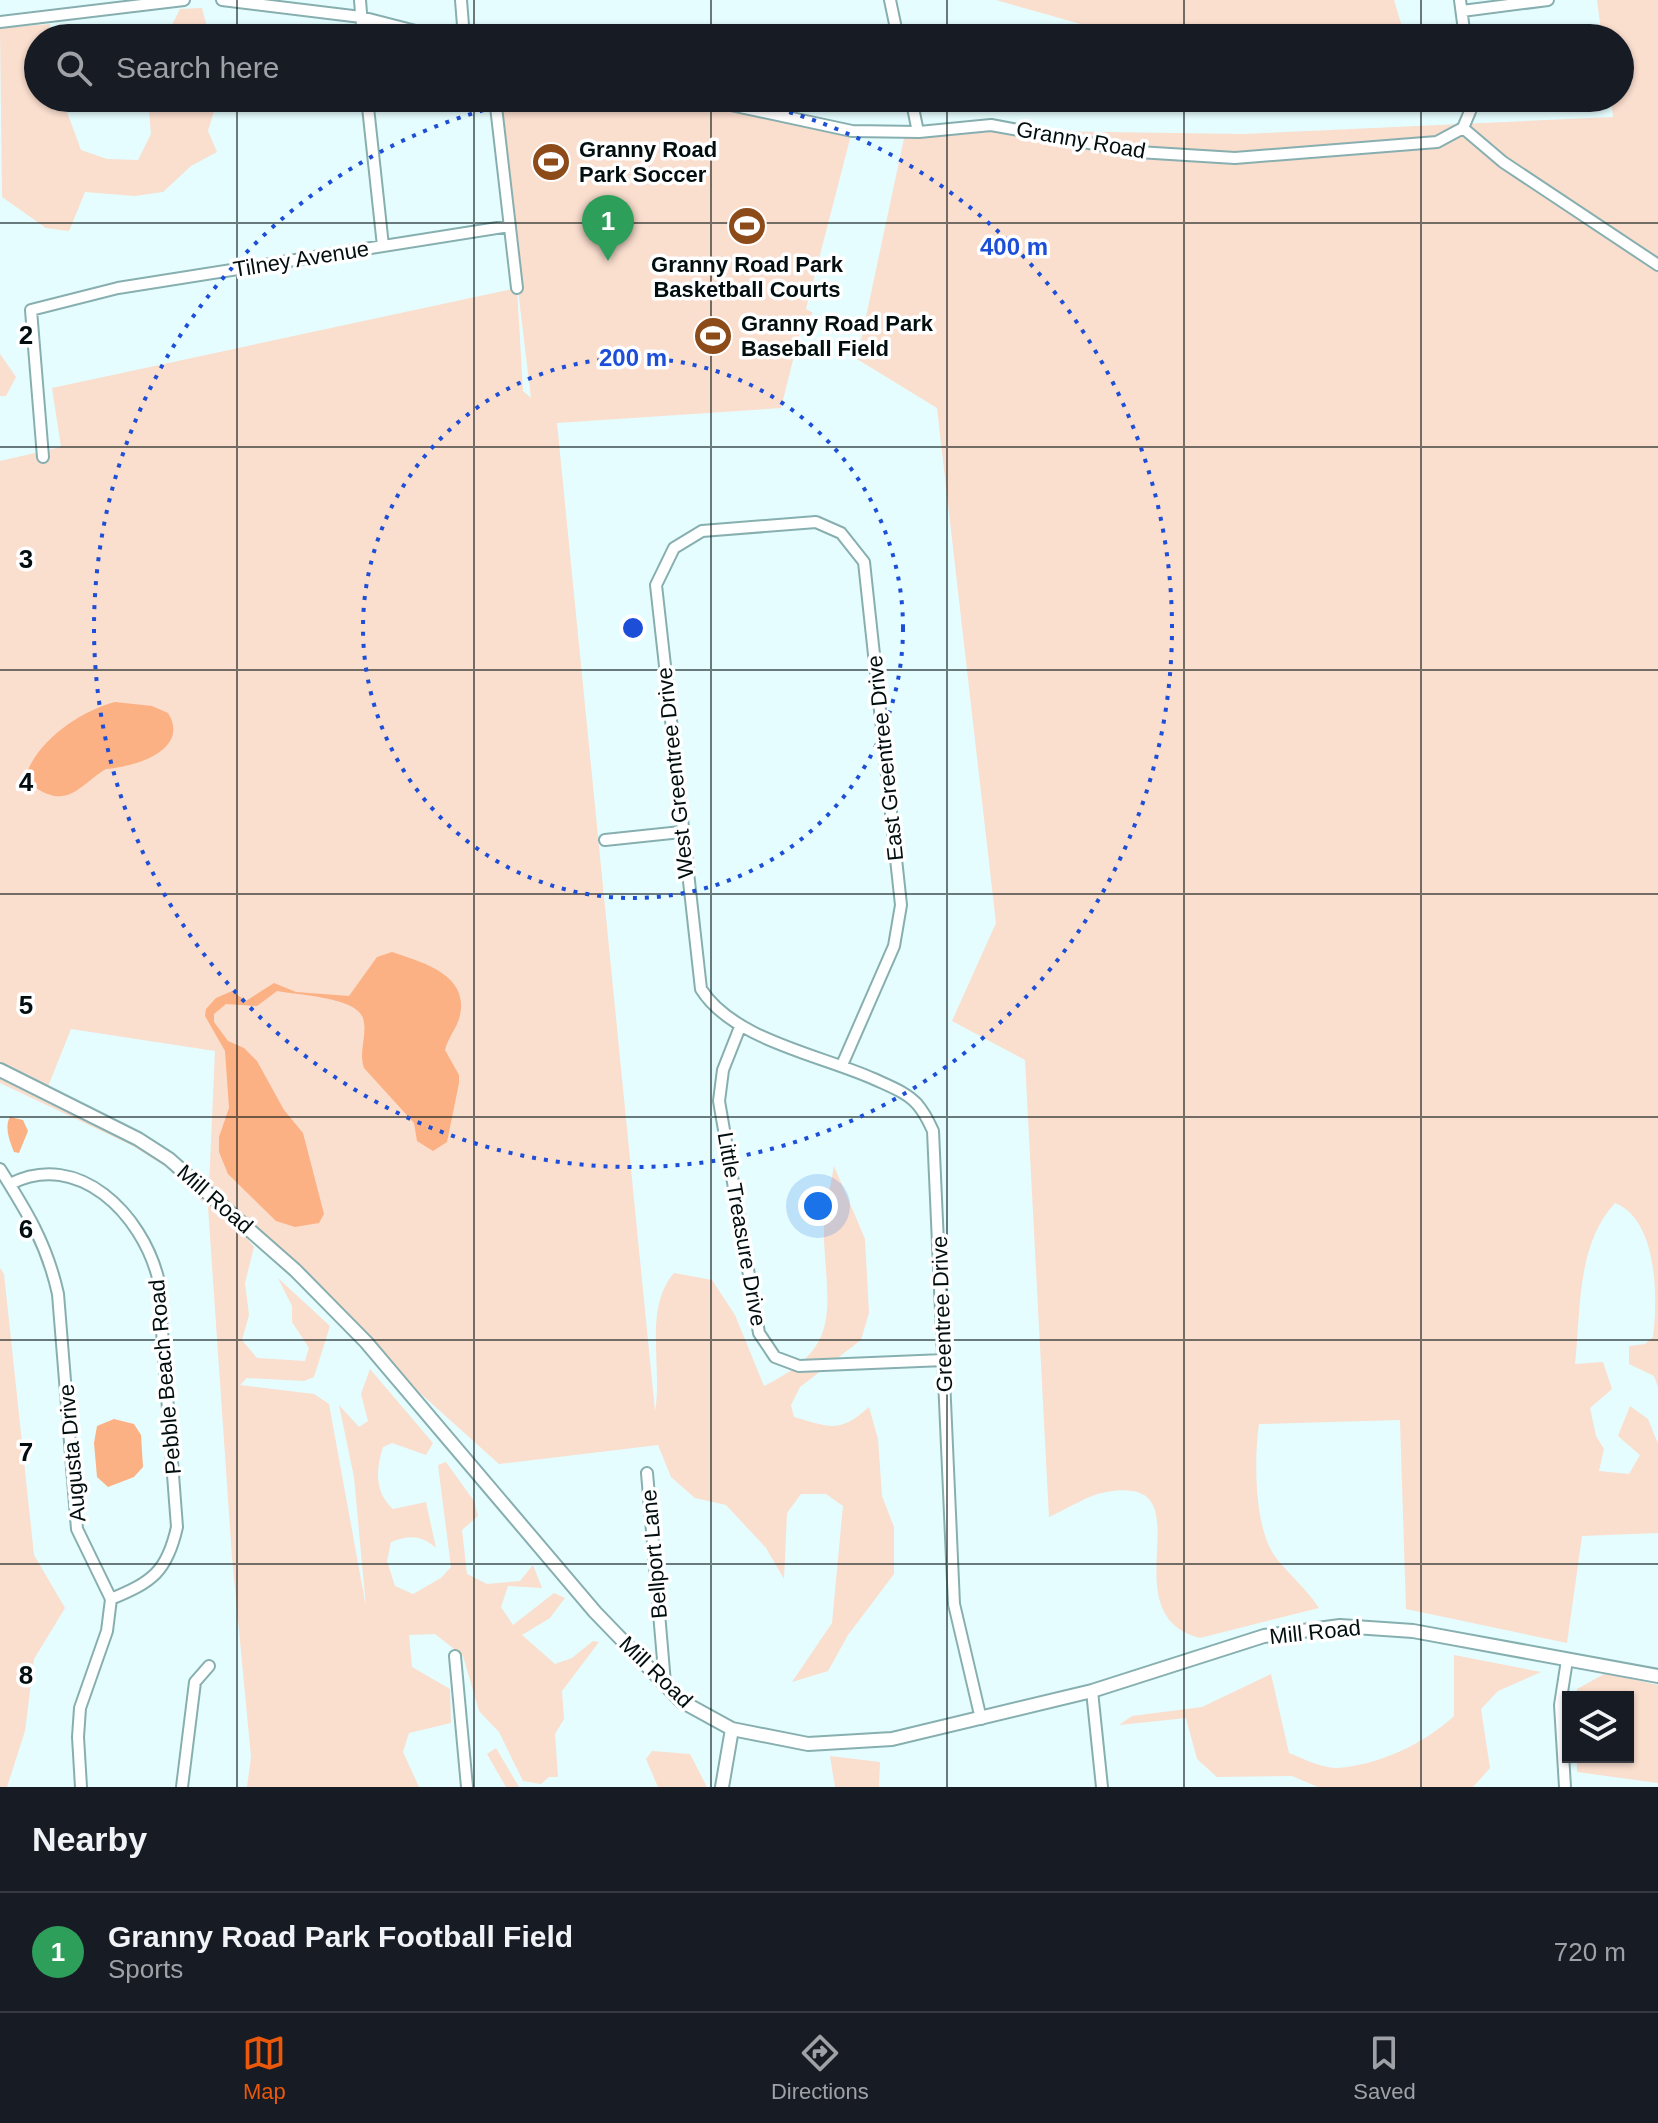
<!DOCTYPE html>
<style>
:root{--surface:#171b24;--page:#242831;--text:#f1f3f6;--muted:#9ea1a6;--line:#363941;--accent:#ea580c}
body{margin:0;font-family:Helvetica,sans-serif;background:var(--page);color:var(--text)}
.controls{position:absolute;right:24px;bottom:24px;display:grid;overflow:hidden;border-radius:0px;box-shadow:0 2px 6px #0004}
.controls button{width:72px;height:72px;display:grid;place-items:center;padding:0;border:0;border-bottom:2px solid var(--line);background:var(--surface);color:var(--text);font:40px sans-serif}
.you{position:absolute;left:818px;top:1206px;width:28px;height:28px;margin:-20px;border:6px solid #fff;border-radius:50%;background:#1a73e8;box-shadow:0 0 0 12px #1a73e833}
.badge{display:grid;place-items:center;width:52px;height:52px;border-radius:50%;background:var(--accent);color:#fff;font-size:26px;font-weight:700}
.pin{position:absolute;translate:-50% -66px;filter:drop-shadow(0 2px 4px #0008)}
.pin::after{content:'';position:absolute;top:42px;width:28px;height:24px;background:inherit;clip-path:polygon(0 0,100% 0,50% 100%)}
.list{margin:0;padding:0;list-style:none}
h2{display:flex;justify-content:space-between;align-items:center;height:104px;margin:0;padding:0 32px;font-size:34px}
h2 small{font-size:26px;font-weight:400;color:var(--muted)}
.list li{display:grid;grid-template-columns:52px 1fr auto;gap:24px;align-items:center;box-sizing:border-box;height:120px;padding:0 32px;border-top:2px solid var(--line)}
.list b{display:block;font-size:30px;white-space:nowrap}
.list p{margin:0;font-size:26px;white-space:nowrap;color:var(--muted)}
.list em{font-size:26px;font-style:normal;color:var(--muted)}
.icon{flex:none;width:44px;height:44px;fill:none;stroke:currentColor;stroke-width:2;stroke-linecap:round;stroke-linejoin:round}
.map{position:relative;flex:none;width:1658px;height:1787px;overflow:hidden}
.search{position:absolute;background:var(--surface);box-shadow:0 2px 6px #0004;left:24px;right:24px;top:24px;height:88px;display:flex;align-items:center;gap:20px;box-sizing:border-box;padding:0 28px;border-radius:44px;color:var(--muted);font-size:30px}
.sheet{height:224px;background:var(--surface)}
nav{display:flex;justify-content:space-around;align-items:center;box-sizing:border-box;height:112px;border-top:2px solid var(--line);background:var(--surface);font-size:22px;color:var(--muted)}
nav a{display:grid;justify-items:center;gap:4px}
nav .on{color:var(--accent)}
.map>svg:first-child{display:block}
.green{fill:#fadece;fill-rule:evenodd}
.water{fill:#fbb184}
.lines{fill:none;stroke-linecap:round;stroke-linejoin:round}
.minor-casing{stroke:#88afb0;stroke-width:14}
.major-casing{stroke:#88afb0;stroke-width:16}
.minor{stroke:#fff;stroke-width:10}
.major{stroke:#fff;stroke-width:12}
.grid{fill:none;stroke:#020e0f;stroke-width:2;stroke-opacity:0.55}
.ring{fill:none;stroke:#1d4ed8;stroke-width:4;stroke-dasharray:4 8}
.labels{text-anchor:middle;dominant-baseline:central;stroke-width:7;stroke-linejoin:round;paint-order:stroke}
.street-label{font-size:22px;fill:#020e0f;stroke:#fff}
.poi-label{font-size:22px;font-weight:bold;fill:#020e0f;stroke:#fff;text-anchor:start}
.grid-label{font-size:26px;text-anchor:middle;font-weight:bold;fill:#020e0f;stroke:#fff;stroke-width:7;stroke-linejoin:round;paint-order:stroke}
.centre{fill:#1d4ed8;stroke:#fff;stroke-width:4}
.ring-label{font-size:24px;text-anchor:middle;font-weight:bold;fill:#1d4ed8;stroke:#fff;stroke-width:7;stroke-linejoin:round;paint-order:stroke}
</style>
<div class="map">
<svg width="1658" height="1787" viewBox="0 0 1658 1787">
<rect width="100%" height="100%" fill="#e5fdfe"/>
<path class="green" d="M 996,0 L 1394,0 L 1403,30 L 1130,38 Z
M 1597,0 L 1658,0 L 1658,1387 L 1654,1376 L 1629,1364 L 1629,1346 L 1645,1344 L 1653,1337 C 1658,1298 1658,1220 1615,1203 C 1576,1245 1581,1311 1575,1364 L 1603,1362 L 1612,1389 L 1590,1408 L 1596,1436 L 1604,1449 L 1599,1471 L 1629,1474 L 1640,1455 L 1618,1436 L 1630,1406 L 1648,1419 L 1658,1444 L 1658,1533 L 1582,1536 L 1567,1643 L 1406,1609 L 1400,1420 L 1259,1424 C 1254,1458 1254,1525 1274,1555 C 1288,1574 1306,1588 1319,1608 L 1200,1638 C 1105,1613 1212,1473 1106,1492 C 1088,1495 1067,1509 1049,1517 L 1025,1060 L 952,1021 L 996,923 L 937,408 L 857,359 L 906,129 L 1243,134 L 1613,117 L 1611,98 L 1620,98 L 1620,38 L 1602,38 Z
M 202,8 L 210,38 L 170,38 L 169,31 L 180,9 Z
M 50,24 L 49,38 L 38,38 L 38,98 L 62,98 L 81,150 L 107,159 L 138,160 L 151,134 L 148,98 L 218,98 L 208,131 L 217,152 L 191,166 L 163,192 L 135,196 L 85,192 L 69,231 L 46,228 L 2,197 L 0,28 Z
M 495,98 L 704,98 L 852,131 L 806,309 L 813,313 L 802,324 L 781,408 L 557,423 L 655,1411 C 663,1369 643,1309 674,1273 L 712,1280 L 735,1315 L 764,1386 C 841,1349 828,1313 824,1240 C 823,1217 830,1190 834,1166 L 865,1239 L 869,1313 L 861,1340 L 800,1387 L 791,1405 L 794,1417 C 830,1427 839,1434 869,1407 L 878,1439 L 882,1496 L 894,1527 L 894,1574 L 848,1635 L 828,1671 L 792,1682 L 832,1623 L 843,1506 L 826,1494 L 801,1494 L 787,1513 L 784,1579 L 766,1548 L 726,1505 L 695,1498 L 671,1477 L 658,1445 L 499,1464 L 244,1235 L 254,1247 L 245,1283 L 249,1315 L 242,1340 L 257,1358 L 305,1361 L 309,1348 L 292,1322 L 292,1306 L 278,1278 L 330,1326 L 314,1377 L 304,1381 L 247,1378 L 240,1385 L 314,1394 L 329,1404 L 366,1607 L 354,1477 L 339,1405 L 359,1427 L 368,1421 L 361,1394 L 370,1369 L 433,1443 L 426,1455 L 392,1443 L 383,1447 C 376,1469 374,1492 393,1509 L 426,1502 L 436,1548 C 421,1535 410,1535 391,1542 L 387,1561 L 395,1586 L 413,1594 L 441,1578 L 451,1567 L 438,1465 L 446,1462 L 474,1501 L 478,1516 L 462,1530 L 467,1574 L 487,1584 L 520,1581 L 533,1565 L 542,1588 L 508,1586 L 501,1607 L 513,1625 L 554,1593 L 565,1598 L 550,1618 L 522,1635 L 555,1664 L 572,1658 L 593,1641 L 599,1642 L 562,1691 L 564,1719 L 555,1734 L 558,1777 L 549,1777 L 541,1784 L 523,1781 L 499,1732 L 479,1711 L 463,1656 L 435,1634 L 409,1635 L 412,1667 L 450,1689 L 451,1723 L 409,1733 L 403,1752 L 419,1787 L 247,1787 L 251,1757 L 232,1557 L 208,1207 L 166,1167 L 133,1146 L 0,1083 L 0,461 L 61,447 L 52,388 L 517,288 L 523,391 L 531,398 ZM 71,1029 L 215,1051 L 209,1186 L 47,1089 Z
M 0,354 L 16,377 L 6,396 L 0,396 Z
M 0,1268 L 4,1274 L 34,1555 L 65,1608 L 34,1659 L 25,1731 L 7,1787 L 0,1787 Z
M 1454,1655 L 1541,1672 L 1498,1691 L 1481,1709 L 1490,1768 L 1473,1787 L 1318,1787 L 1292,1776 L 1217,1777 L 1197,1759 L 1186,1718 L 1119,1725 L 1132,1716 L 1202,1707 L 1271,1674 L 1289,1753 C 1302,1758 1321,1768 1336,1768 C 1377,1766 1424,1744 1454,1716 Z
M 1606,1673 L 1658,1685 L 1658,1783 L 1577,1772 L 1577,1757 L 1628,1757 L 1628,1697 L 1577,1697 L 1577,1689 Z
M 496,1748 L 519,1787 L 506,1787 L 487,1754 Z
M 652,1751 L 690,1754 L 707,1787 L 658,1787 L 646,1759 Z
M 830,1756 L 880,1762 L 879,1787 L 835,1787 Z"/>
<path class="water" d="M 115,702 L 152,706 L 168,713 C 191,750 134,767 106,769 C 80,784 68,812 32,785 L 27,772 C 41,738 81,711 115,702 Z
M 392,952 C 421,962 469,974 460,1015 C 458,1027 448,1037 445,1050 L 459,1075 L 459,1083 L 447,1142 L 433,1151 L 417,1141 L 414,1123 L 364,1068 C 358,1051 368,1035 363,1018 C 356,997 297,995 277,991 L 257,1006 L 226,1004 L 214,1014 L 214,1022 L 228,1041 L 244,1048 L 257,1061 L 284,1110 L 303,1133 L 324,1214 L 319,1223 L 295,1227 L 276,1221 L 228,1174 L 219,1152 L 219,1137 L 229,1108 L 225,1051 L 205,1016 L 206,1009 L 216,998 L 232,991 L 246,1001 L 274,983 L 296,992 L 349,996 L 377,957 Z
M 10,1117 L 23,1120 L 28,1131 L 19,1153 L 14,1152 C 10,1142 4,1127 10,1117 Z
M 114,1419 L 134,1424 L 141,1435 L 143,1467 L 134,1477 L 108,1487 L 97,1477 L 94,1443 L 97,1426 Z"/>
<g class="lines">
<g class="minor-casing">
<path id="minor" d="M 222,0 L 361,17 L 443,38
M 360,0 L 363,38
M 461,0 L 464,38
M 890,0 L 898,38
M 1460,0 L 1465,38
M 1462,11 L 1548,0
M 0,22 L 184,0
M 367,98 L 383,246
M 495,98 L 517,288
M 698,98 L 852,131 L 919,132 L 991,125 L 1138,152 L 1235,158 L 1437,142 L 1463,128
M 911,98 L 918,132
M 1463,128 L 1503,162 L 1658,265
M 1463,128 L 1471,109 L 1471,98
M 43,457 L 31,310 L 118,288 L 510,226
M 605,840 L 681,832
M 740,1027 L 723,1070 L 719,1101 L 759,1333 L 775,1357 L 799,1366 L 944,1360
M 842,1065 L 894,946 L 901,905 L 864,562 L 841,533 L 816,522 L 702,531 L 674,548 L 656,585 L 701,989 C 733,1040 821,1055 874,1079 C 889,1086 906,1092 917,1104 C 924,1112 929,1122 933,1131 L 954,1604 L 981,1719
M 0,1169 C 27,1212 47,1244 58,1294 L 77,1529 L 111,1599 L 107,1631 L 80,1708 L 78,1737 L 81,1787
M 10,1184 C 79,1149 142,1215 158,1278 L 177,1527 C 167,1572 152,1582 111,1599
M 647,1473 L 665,1683
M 455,1656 L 467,1787
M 1092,1691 L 1102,1787
M 182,1787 L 195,1682 L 209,1666
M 1565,1787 L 1560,1705 L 1567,1660"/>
</g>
<g class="major-casing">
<path id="major" d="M 0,1070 L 138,1139 L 169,1159 L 295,1270 L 366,1342 L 595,1612 L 681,1701 L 732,1729 L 808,1744 L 892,1739 L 1092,1691 L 1264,1636 L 1340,1626 L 1413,1631 L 1658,1676
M 722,1787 L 732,1729"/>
</g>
<use href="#minor" class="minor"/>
<use href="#major" class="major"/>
</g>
<path class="grid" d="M 237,0 L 237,38M 474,0 L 474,38M 711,0 L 711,38M 947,0 L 947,38M 1184,0 L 1184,38M 1421,0 L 1421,38M 237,98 L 237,1787M 474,98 L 474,1787M 711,98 L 711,1787M 947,98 L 947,1787M 1184,98 L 1184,1787M 1421,98 L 1421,1787M 0,223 L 1658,223M 0,447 L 1658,447M 0,670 L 1658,670M 0,894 L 1658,894M 0,1117 L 1658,1117M 0,1340 L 1658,1340M 0,1564 L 1658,1564"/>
<g class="ring">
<circle cx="633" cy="628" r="270"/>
<path d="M731 98A539 539 0 1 1 535 98"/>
</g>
<defs>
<g id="stadium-disc" transform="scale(2)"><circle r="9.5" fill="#8d4b1a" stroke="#fff"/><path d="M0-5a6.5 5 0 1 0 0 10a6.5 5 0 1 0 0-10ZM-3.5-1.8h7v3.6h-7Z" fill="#fff"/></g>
</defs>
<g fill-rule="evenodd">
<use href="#stadium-disc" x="551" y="162"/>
<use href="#stadium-disc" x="747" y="226"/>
<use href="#stadium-disc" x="713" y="336"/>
</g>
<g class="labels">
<g class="street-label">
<text transform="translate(1081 140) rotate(10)">Granny Road</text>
<text transform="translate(301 259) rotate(-9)">Tilney Avenue</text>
<text transform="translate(885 758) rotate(-96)">East Greentree Drive</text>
<text transform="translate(675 773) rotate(-96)">West Greentree Drive</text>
<text transform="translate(215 1199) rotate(41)">Mill Road</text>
<text transform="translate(742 1229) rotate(80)">Little Treasure Drive</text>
<text transform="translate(942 1314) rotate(-92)">Greentree Drive</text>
<text transform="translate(165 1377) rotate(-95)">Pebble Beach Road</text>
<text transform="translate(72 1453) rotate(-95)">Augusta Drive</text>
<text transform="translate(654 1554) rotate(-95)">Bellport Lane</text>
<text transform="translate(1315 1632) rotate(-6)">Mill Road</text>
<text transform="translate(656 1672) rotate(44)">Mill Road</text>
</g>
<g class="poi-label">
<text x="579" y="149">Granny Road<tspan x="579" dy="25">Park Soccer</tspan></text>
<text x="747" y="264" text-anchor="middle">Granny Road Park<tspan x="747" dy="25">Basketball Courts</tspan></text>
<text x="741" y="323">Granny Road Park<tspan x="741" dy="25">Baseball Field</tspan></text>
</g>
</g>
<g class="grid-label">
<text x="26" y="344">2</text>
<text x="26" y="568">3</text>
<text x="26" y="791">4</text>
<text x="26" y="1014">5</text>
<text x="26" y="1238">6</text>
<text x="26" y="1461">7</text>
<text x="26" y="1684">8</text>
</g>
<circle cx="633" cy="628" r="12" class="centre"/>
<g class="ring-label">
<text x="1014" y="255">400 m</text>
<text x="633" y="366">200 m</text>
</g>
</svg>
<div class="controls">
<button><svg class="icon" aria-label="layers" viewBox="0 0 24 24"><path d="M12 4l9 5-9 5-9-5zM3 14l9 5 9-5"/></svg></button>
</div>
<div class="you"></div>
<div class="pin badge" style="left:608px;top:261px;background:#2e9e5b">1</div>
<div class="search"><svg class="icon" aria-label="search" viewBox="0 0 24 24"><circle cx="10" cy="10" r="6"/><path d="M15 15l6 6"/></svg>Search here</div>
</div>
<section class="sheet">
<h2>Nearby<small></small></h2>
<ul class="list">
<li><span class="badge" style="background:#2e9e5b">1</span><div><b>Granny Road Park Football Field</b><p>Sports</p></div><em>720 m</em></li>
</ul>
</section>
<nav>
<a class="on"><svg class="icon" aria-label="map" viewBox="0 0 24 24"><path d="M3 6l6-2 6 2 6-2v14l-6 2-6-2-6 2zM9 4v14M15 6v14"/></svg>Map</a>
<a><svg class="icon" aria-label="directions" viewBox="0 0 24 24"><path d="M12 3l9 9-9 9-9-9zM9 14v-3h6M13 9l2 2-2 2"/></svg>Directions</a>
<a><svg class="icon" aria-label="saved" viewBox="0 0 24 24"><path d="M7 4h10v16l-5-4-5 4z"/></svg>Saved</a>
</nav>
